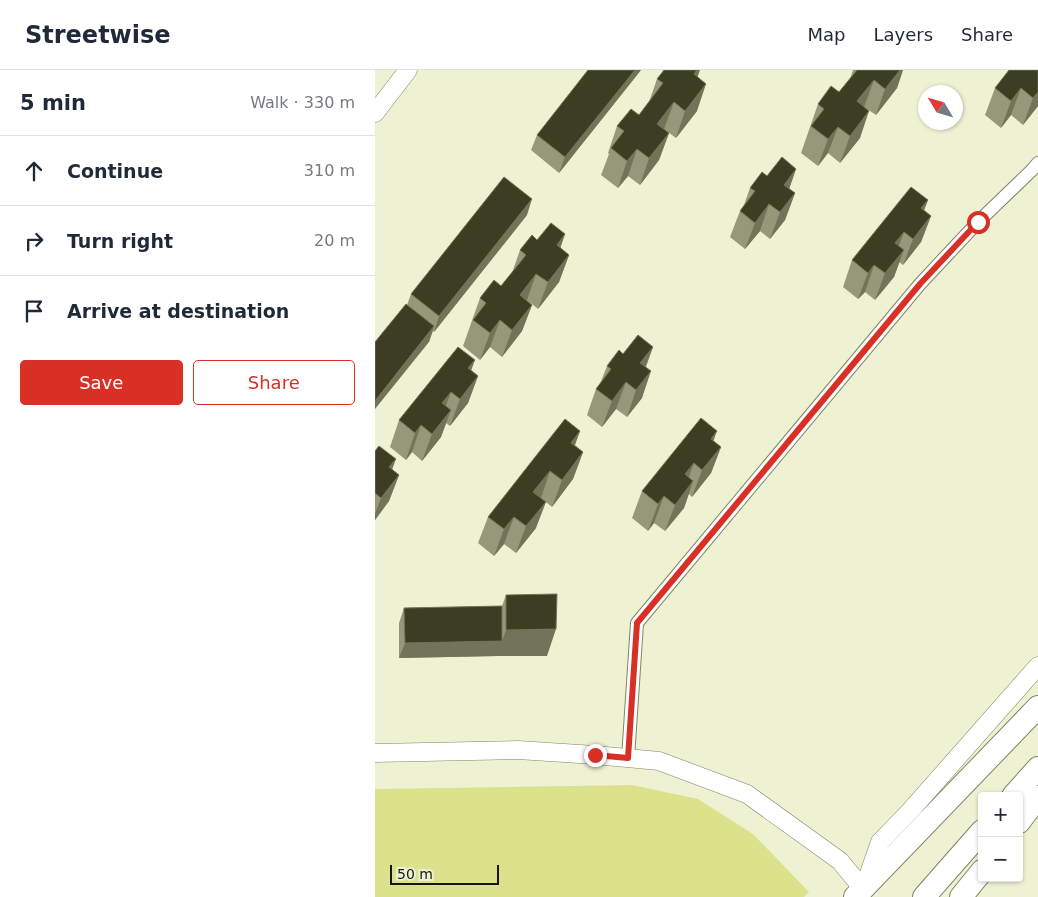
<!DOCTYPE html>
<meta charset="utf-8">
<style>
:root{--surface:#fff;--page:#f6f6f7;--text:#1f2937;--muted:#747a83;--line:#e0e1e3;--accent:#d93025}
body{margin:0;font-family:"DejaVu Sans",sans-serif;background:var(--page);color:var(--text)}
.controls{position:absolute;right:15px;bottom:15px;display:grid;overflow:hidden;border-radius:5px;box-shadow:0 1px 4px #0004}
.controls button{width:45px;height:45px;display:grid;place-items:center;padding:0;border:0;border-bottom:1px solid var(--line);background:var(--surface);color:var(--text);font:25px sans-serif}
.compass{position:absolute;left:543px;top:15px;width:45px;height:45px;border-radius:50%;background:var(--surface);box-shadow:0 1px 4px #0004;rotate:308deg}
.scale{position:absolute;left:15px;bottom:12px;width:109px;box-sizing:border-box;padding-left:5px;border:2px solid #17180d;border-top:0;font-size:14px;line-height:18px;white-space:nowrap;color:#17180d;-webkit-text-stroke:4px #eff2d2;paint-order:stroke}
.stop{position:absolute;width:15px;height:15px;margin:-11px;border:4px solid #d93025;border-radius:50%;background:#fff}
.stop.end{background:#d93025;border-color:#fff;box-shadow:0 1px 5px #0008}
.list{margin:0;padding:0;list-style:none}
h2{display:flex;justify-content:space-between;align-items:center;height:65px;margin:0;padding:0 20px;font-size:21px}
h2 small{font-size:16px;font-weight:400;color:var(--muted)}
.list li{display:grid;grid-template-columns:32px 1fr auto;gap:15px;align-items:center;box-sizing:border-box;height:70px;padding:0 20px;border-top:1px solid var(--line)}
.list b{display:block;font-size:19px;white-space:nowrap}
.list em{font-size:16px;font-style:normal;color:var(--muted)}
.actions{display:flex;gap:10px;padding:15px 20px}
.actions a{flex:1;padding:11px 0;border:1px solid var(--accent);border-radius:5px;text-align:center;font-size:18px;color:var(--accent)}
.actions .main{background:var(--accent);color:#fff}
.icon{flex:none;width:28px;height:28px;fill:none;stroke:currentColor;stroke-width:2;stroke-linecap:round;stroke-linejoin:round}
.map{position:relative;flex:none;width:663px;height:827px;overflow:hidden}
header{display:flex;align-items:center;gap:30px;box-sizing:border-box;height:70px;padding:0 25px;background:var(--surface);border-bottom:1px solid var(--line)}
header strong{font-size:24px}
nav{display:flex;gap:28px;margin-inline-start:auto;font-size:18px}
main{display:flex}
aside{flex:1;background:var(--surface)}
.map>svg:first-child{display:block}
.green{fill:#dce18c}
.lines{fill:none;stroke-linecap:round;stroke-linejoin:round}
.street-casing{stroke:#818366;stroke-width:14}
.secondary-casing{stroke:#818366;stroke-width:19}
.highway-casing{stroke:#818366;stroke-width:24}
.street{stroke:#fff;stroke-width:12}
.secondary{stroke:#fff;stroke-width:18}
.highway{stroke:#fff;stroke-width:22}
.wall{fill:#96987a}
.shaded-wall{fill:#727358}
.building{fill:#3c3d23;stroke:#727358}
.route{stroke:#d93025;stroke-width:6}
</style>
<header>
<strong>Streetwise</strong>
<nav><a>Map</a><a>Layers</a><a>Share</a></nav>
</header>
<main>
<aside>
<h2>5 min<small>Walk · 330 m</small></h2>
<ul class="list">
<li><svg class="icon" aria-label="ahead" viewBox="0 0 24 24"><path d="M12 20V5M6 11l6-6 6 6"/></svg><div><b>Continue</b></div><em>310 m</em></li>
<li><svg class="icon" aria-label="right" viewBox="0 0 24 24"><path d="M7 20v-9h11M14 6l5 5-5 5"/></svg><div><b>Turn right</b></div><em>20 m</em></li>
<li><svg class="icon" aria-label="arrive" viewBox="0 0 24 24"><path d="M6 21V4h12l-3 4 3 4H6"/></svg><div><b>Arrive at destination</b></div></li>
</ul>
<div class="actions"><a class="main">Save</a><a>Share</a></div>
</aside>
<div class="map">
<svg width="663" height="827" viewBox="0 0 663 827">
<rect width="100%" height="100%" fill="#eff2d2"/>
<path class="green" d="M 257,715 L 323,729 L 378,764 L 434,822 L 429,827 L 0,827 L 0,719 Z"/>
<g class="lines">
<g class="street-casing">
<path id="street" d="M 253,688 L 262,553 L 545,214 L 603,152 L 657,100 L 663,93"/>
</g>
<g class="secondary-casing">
<path id="secondary" d="M 0,43 L 33,0
M 0,683 L 143,680 L 220,685 L 284,691 L 372,724 L 465,791 L 488,819
M 490,815 L 505,772 L 535,741 L 663,596"/>
</g>
<g class="highway-casing">
<path id="highway" d="M 638,726 L 663,698
M 644,752 L 663,727
M 480,827 L 663,637
M 549,827 L 607,761
M 586,827 L 607,801"/>
</g>
<use href="#street" class="street"/>
<use href="#secondary" class="secondary"/>
<use href="#highway" class="highway"/>
</g>
<path class="wall" d="M 266,0 L 184,103 L 156,80 L 162,65 Z
M 478,0 L 528,0 L 522,18 L 501,45 L 489,37 L 485,68 L 465,93 L 453,83 L 443,96 L 426,83 L 443,34 L 464,22 L 475,9 Z
M 663,0 L 663,36 L 648,55 L 636,45 L 626,58 L 610,45 L 620,18 Z
M 323,7 L 322,41 L 301,68 L 289,59 L 294,63 L 284,90 L 265,115 L 253,106 L 243,118 L 226,105 L 234,84 L 233,83 L 242,56 L 264,45 L 274,32 L 282,9 Z
M 421,99 L 414,119 L 420,123 L 410,150 L 395,169 L 385,161 L 370,179 L 355,167 L 365,141 L 369,135 L 375,118 Z
M 553,130 L 549,140 L 556,146 L 546,172 L 528,195 L 524,192 L 519,207 L 500,230 L 490,222 L 483,229 L 468,217 L 477,190 Z
M 152,145 L 59,262 L 58,261 L 54,272 L 32,235 L 36,224 Z
M 190,164 L 185,178 L 194,185 L 184,212 L 163,239 L 152,230 L 157,235 L 147,261 L 127,287 L 115,277 L 105,290 L 88,276 L 105,228 L 126,216 L 137,203 L 145,180 L 162,170 Z
M 278,277 L 271,297 L 267,328 L 252,347 L 241,339 L 227,357 L 212,345 L 221,319 L 225,314 L 232,296 L 248,284 Z
M 96,300 L 103,306 L 93,333 L 75,356 L 71,353 L 66,367 L 47,391 L 37,382 L 31,390 L 15,377 L 24,350 Z
M 205,361 L 200,375 L 208,382 L 198,409 L 177,437 L 166,428 L 161,458 L 141,483 L 129,474 L 119,486 L 103,473 L 113,447 Z
M 338,371 L 346,377 L 336,403 L 317,427 L 314,424 L 309,438 L 290,461 L 279,453 L 273,461 L 257,448 L 267,421 Z
M 0,381 L 17,399 L 24,405 L 14,431 L 0,450 Z
M 131,525 L 172,586 L 122,586 L 24,588 L 24,553 L 29,538 L 127,536 Z"/>
<path class="shaded-wall" d="M 260,0 L 266,0 L 184,103 L 190,87 Z
M 322,0 L 325,0 L 318,20 L 319,4 Z
M 525,0 L 528,0 L 522,18 L 501,45 L 510,19 Z
M 499,10 L 489,37 L 482,31 Z
M 331,14 L 322,41 L 301,68 L 310,41 Z
M 646,18 L 636,45 L 626,58 L 636,31 Z
M 663,22 L 663,36 L 648,55 L 658,28 Z
M 299,32 L 289,59 L 282,54 Z
M 494,41 L 485,68 L 465,93 L 475,66 Z
M 463,57 L 453,83 L 443,96 L 453,69 Z
M 294,63 L 284,90 L 265,115 L 274,88 Z
M 262,79 L 253,106 L 243,118 L 252,91 Z
M 421,99 L 412,125 L 409,115 Z
M 420,123 L 410,150 L 395,169 L 405,142 Z
M 157,129 L 152,145 L 59,262 L 64,246 Z
M 553,130 L 543,156 L 546,138 Z
M 394,134 L 385,161 L 370,179 L 380,153 Z
M 556,146 L 546,172 L 528,195 L 538,169 Z
M 529,162 L 519,189 L 520,173 Z
M 190,164 L 181,191 L 182,175 Z
M 529,180 L 519,207 L 500,230 L 510,203 Z
M 194,185 L 184,212 L 163,239 L 173,212 Z
M 499,195 L 490,222 L 483,229 L 493,203 Z
M 161,204 L 152,230 L 145,225 Z
M 157,235 L 147,261 L 127,287 L 137,260 Z
M 125,250 L 115,277 L 105,290 L 115,263 Z
M 59,256 L 54,272 L 0,339 L 0,331 Z
M 278,277 L 268,303 L 265,293 Z
M 100,290 L 90,317 L 93,298 Z
M 276,301 L 267,328 L 252,347 L 261,320 Z
M 103,306 L 93,333 L 75,356 L 85,329 Z
M 251,312 L 241,339 L 227,357 L 237,331 Z
M 76,322 L 66,349 L 67,333 Z
M 76,340 L 66,367 L 47,391 L 57,364 Z
M 46,355 L 37,382 L 31,390 L 40,363 Z
M 205,361 L 195,388 L 196,373 Z
M 342,361 L 332,388 L 336,369 Z
M 346,377 L 336,403 L 317,427 L 327,400 Z
M 208,382 L 198,409 L 177,437 L 187,410 Z
M 21,389 L 11,416 L 14,397 Z
M 319,393 L 309,420 L 310,404 Z
M 175,401 L 166,428 L 158,422 Z
M 24,405 L 14,431 L 0,450 L 0,444 L 6,428 Z
M 318,411 L 309,438 L 290,461 L 300,435 Z
M 289,426 L 279,453 L 273,461 L 283,434 Z
M 171,432 L 161,458 L 141,483 L 151,456 Z
M 139,447 L 129,474 L 119,486 L 129,459 Z
M 181,559 L 172,586 L 122,586 L 24,588 L 30,573 L 127,571 L 131,560 Z"/>
<path class="building" d="M 213,0 L 260,0 L 190,87 L 162,65 Z
M 289,0 L 322,0 L 319,4 L 331,14 L 310,41 L 299,32 L 282,54 L 294,63 L 274,88 L 262,79 L 252,91 L 236,78 L 249,61 L 242,56 L 256,39 L 264,45 L 288,13 L 282,9 Z
M 482,0 L 525,0 L 510,19 L 499,10 L 482,31 L 494,41 L 475,66 L 463,57 L 453,69 L 436,56 L 449,39 L 443,34 L 456,16 L 464,22 Z
M 634,0 L 663,0 L 663,22 L 658,28 L 646,18 L 636,31 L 620,18 Z
M 407,87 L 421,99 L 409,115 L 420,123 L 405,142 L 394,134 L 380,153 L 365,141 L 380,121 L 375,118 L 387,102 L 392,106 Z
M 129,107 L 157,129 L 64,246 L 36,224 Z
M 536,117 L 553,130 L 546,138 L 556,146 L 538,169 L 529,162 L 520,173 L 529,180 L 510,203 L 499,195 L 493,203 L 477,190 Z
M 176,153 L 190,164 L 182,175 L 194,185 L 173,212 L 161,204 L 145,225 L 157,235 L 137,260 L 125,250 L 115,263 L 98,250 L 111,233 L 105,228 L 119,210 L 126,216 L 151,185 L 145,180 L 157,165 L 162,170 Z
M 31,234 L 59,256 L 0,331 L 0,272 Z
M 263,265 L 278,277 L 265,293 L 276,301 L 261,320 L 251,312 L 237,331 L 221,319 L 236,299 L 232,296 L 244,280 L 248,284 Z
M 83,277 L 100,290 L 93,298 L 103,306 L 85,329 L 76,322 L 67,333 L 76,340 L 57,364 L 46,355 L 40,363 L 24,350 Z
M 326,348 L 342,361 L 336,369 L 346,377 L 327,400 L 319,393 L 310,404 L 318,411 L 300,435 L 289,426 L 283,434 L 267,421 Z
M 190,349 L 205,361 L 196,373 L 208,382 L 187,410 L 175,401 L 158,422 L 171,432 L 151,456 L 139,447 L 129,459 L 113,447 Z
M 4,376 L 21,389 L 14,397 L 24,405 L 6,428 L 0,423 L 0,381 Z
M 182,524 L 181,559 L 131,560 L 131,525 Z
M 127,536 L 127,571 L 30,573 L 29,538 Z"/>
<g class="lines">
<path class="route" d="M 220,685 L 253,688 L 262,553 L 545,214 L 603,152"/>
</g>
</svg>
<div class="controls">
<button>+</button>
<button>−</button>
</div>
<svg class="compass" viewBox="-18 -18 36 36"><path d="M0-13l5 13h-10z" fill="#e53935"/><path d="M0 13l5-13h-10z" fill="#747a83"/></svg>
<div class="scale">50 m</div>
<div class="stop" style="left:603px;top:152px"></div>
<div class="stop end" style="left:220px;top:685px"></div>
</div>
</main>
